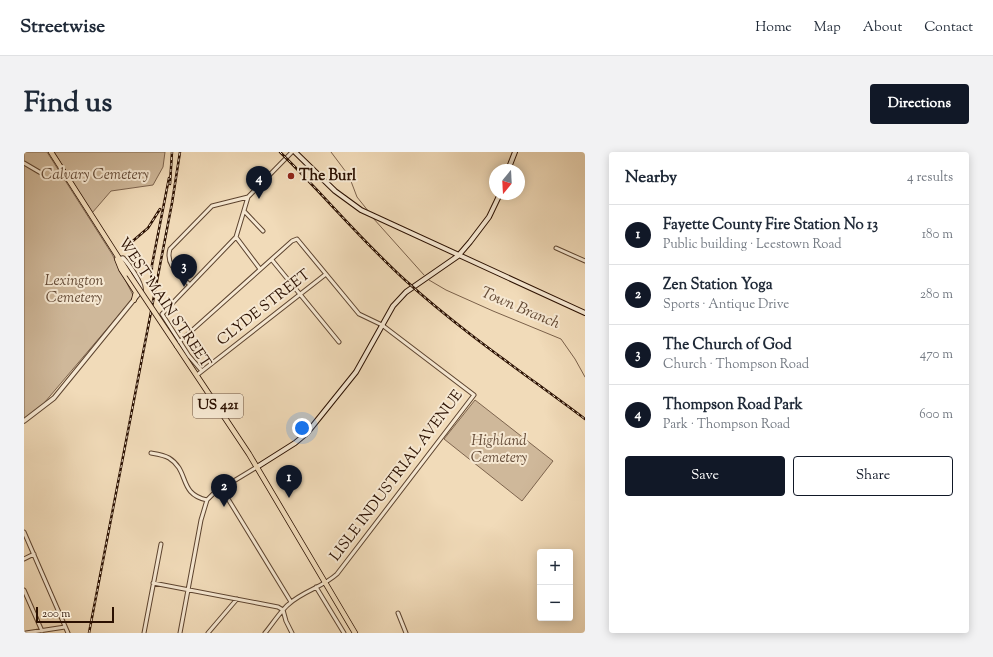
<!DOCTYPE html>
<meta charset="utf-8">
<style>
:root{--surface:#fff;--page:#f2f2f3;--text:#1f2937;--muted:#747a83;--line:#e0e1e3;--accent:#111827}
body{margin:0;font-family:"Sorts Mill Goudy",serif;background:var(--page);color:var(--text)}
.controls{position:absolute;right:12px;bottom:12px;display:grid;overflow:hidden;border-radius:4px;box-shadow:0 2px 10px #0003}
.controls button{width:36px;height:36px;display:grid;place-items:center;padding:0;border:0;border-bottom:1px solid var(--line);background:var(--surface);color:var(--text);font:20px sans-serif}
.compass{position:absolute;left:465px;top:12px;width:36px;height:36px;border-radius:50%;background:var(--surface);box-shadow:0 2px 10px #0003;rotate:198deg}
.scale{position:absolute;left:12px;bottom:10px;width:78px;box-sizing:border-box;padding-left:4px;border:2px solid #2b1001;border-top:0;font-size:11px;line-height:14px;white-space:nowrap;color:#2b1001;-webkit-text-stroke:3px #f6e8d2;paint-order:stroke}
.you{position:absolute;left:278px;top:276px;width:14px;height:14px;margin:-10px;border:3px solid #fff;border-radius:50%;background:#1a73e8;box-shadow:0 0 0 6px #1a73e833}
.badge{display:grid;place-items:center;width:26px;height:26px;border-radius:50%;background:var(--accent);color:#fff;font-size:13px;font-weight:700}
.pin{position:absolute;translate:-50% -33px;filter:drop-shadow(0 1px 2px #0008)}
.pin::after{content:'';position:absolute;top:21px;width:14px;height:12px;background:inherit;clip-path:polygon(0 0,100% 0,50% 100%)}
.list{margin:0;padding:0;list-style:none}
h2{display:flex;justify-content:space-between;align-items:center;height:52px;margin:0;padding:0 16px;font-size:17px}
h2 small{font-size:13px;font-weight:400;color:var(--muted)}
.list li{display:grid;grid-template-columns:26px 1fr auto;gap:12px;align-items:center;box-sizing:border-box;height:60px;padding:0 16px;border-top:1px solid var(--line)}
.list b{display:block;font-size:15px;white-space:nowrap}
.list p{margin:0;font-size:13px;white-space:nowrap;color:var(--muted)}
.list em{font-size:13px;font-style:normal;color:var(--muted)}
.actions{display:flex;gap:8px;padding:12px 16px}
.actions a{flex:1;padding:9px 0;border:1px solid var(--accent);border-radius:4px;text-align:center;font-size:14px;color:var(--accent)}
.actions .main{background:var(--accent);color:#fff}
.map{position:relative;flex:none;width:561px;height:481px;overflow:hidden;border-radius:4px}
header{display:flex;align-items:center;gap:24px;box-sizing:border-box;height:56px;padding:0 20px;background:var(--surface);border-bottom:1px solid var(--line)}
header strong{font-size:19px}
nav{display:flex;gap:22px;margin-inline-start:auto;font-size:14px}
.intro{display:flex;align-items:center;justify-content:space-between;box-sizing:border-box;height:96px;padding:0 24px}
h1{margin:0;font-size:28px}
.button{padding:10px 18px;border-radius:4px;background:var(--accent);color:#fff;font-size:14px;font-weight:700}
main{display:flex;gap:24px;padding:0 24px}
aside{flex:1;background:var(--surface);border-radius:4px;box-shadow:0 2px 10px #0003}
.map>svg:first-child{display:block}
.green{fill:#cfb89a;stroke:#7d644e}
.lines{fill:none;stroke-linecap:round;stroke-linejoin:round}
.stream{stroke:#7a604a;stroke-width:1}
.minor-casing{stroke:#5c432f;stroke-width:5}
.tertiary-casing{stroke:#5c432f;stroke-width:5.5}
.secondary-casing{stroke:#2b1001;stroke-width:6}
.primary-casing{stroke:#2b1001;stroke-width:6}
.minor{stroke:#f6e8d2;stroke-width:3}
.tertiary{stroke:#f6e8d2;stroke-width:3.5}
.secondary{stroke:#f6e8d2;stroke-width:4}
.primary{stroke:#f1dbb9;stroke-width:4.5}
.rail-casing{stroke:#2b1001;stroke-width:2.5}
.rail{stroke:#f6e8d2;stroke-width:1;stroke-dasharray:3;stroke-linecap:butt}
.primary-bridge-casing{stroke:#2b1001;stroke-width:6;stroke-linecap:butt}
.primary-bridge{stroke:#f1dbb9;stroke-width:4.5}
.poi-dot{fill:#8f2418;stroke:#f6e8d2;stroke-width:1.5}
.labels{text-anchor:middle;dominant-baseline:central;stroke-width:4;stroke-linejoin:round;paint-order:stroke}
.shield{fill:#f6e8d2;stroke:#685140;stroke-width:1}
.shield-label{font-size:14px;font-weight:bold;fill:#2b1001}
.park-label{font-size:15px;font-style:italic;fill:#644b37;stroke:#f6e8d2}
.poi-label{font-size:15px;font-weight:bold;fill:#2b1001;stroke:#f6e8d2;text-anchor:start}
.street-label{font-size:15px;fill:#2b1001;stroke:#f6e8d2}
.water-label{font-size:16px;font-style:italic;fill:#664c37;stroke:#f6e8d2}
</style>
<header>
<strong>Streetwise</strong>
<nav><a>Home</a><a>Map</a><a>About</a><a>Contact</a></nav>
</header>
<div class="intro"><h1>Find us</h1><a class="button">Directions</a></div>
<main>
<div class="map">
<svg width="561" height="481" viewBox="0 0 561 481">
<rect width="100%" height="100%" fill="#f1dbb9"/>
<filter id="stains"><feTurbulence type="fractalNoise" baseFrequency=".005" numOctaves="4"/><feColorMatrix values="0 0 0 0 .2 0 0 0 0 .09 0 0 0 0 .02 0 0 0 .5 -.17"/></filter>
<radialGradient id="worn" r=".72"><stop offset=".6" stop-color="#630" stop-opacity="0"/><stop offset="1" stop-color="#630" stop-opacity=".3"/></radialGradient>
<path class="green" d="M 0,0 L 23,0 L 88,102 L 110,145 L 15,257 L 0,267 Z
M 30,0 L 141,0 L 139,15 L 129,33 L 87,39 L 68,61 Z
M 451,248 L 529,309 L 498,349 L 420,287 Z"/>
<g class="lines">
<path class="stream" d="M 307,0 L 325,24 L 333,45 L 345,60
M 349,66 L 400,123
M 405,128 L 422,138 L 469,159 L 537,187 L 551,207 L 561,225"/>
<g class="minor-casing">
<path id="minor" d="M 0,11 L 17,21
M 220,59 L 239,79
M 212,85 L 236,117
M 532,96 L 561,109
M 248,108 L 315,190
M 166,133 C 155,122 141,113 146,97 L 188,54 L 224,45
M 155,190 L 268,89 L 273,87 L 335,162 L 358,173 L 450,243 L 313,422 C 299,435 279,439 265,452 C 258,457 247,474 241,481
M 178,219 L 165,204 L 138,162 L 212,85 L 224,45 L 268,0
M 173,223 L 302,122
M 127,301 C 133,302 140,303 145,306 C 166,319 154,342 183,348
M 198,337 L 267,450
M 0,380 L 44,481
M 0,407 L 10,402
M 129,431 L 254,455 L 259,458 L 262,469 L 268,481
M 292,435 L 320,481
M 0,438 L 18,479
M 374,461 L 382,481
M 2,481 L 41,475
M 120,481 L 137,392
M 156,481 L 177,368 L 183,348 L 190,341 L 233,315
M 184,481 L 213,447"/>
</g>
<g class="tertiary-casing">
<path id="tertiary" d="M 0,269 L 30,246 L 117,139 C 119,132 104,111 99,106 L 95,107"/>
</g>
<g class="secondary-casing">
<path id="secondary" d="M 271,0 L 311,39 L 337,58 L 561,161
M 484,18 L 491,0
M 233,315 L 271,291 L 283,281 L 332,220 L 369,154 L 382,140 L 434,104 L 446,90 L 465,65 L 476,42"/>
</g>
<g class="primary-casing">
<path id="primary" d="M 27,0 L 105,122
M 93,107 L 97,117 L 112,140 L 110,148
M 153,194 L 225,302 L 331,481"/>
</g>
<use href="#minor" class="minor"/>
<use href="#tertiary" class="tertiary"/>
<use href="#secondary" class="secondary"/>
<use href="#primary" class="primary"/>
<g class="rail-casing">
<path id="rail" d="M 256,0 C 299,42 337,88 381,128 C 437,179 501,222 561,267
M 146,32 L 148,0
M 103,94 L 124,76 L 136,57
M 127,134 L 128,113 L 145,26
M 65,481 L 148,51 L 156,0"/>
</g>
<use href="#rail" class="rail"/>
<g class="primary-bridge-casing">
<path id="primary-bridge" d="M 105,122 L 153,194"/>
</g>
<use href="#primary-bridge" class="primary-bridge"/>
</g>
<circle class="poi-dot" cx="267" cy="24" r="4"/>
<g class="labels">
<rect class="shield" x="169" y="242" width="50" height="24" rx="3"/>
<g class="shield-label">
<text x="194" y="254">US 421</text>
</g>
<g class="park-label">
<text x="71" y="23">Calvary Cemetery</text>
<text x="50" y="129">Lexington<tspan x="50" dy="17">Cemetery</tspan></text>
<text x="475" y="289">Highland<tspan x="475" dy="17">Cemetery</tspan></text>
</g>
<g class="poi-label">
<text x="275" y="24">The Burl</text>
</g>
<g class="street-label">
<text transform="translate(140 151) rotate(56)">WEST MAIN STREET</text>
<text transform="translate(240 156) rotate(-38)">CLYDE STREET</text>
<text transform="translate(373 324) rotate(-53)">LISLE INDUSTRIAL AVENUE</text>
</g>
<g class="water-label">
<text transform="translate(496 157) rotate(23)">Town Branch</text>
</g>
</g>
<rect width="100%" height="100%" filter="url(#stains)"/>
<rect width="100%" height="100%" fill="url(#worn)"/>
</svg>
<div class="controls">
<button>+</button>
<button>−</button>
</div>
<svg class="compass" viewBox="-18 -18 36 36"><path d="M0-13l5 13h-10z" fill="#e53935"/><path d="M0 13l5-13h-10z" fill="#747a83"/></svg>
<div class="scale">200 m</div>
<div class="you"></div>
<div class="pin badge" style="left:265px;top:346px">1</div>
<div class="pin badge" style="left:200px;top:355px">2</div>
<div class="pin badge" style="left:160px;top:135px">3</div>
<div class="pin badge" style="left:235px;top:47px">4</div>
</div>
<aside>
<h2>Nearby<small>4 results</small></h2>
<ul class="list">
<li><span class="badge">1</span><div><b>Fayette County Fire Station No 13</b><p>Public building · Leestown Road</p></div><em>180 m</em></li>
<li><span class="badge">2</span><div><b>Zen Station Yoga</b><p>Sports · Antique Drive</p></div><em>280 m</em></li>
<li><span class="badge">3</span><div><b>The Church of God</b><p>Church · Thompson Road</p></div><em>470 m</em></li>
<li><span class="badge">4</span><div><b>Thompson Road Park</b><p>Park · Thompson Road</p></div><em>600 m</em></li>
</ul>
<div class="actions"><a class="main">Save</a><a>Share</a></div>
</aside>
</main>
